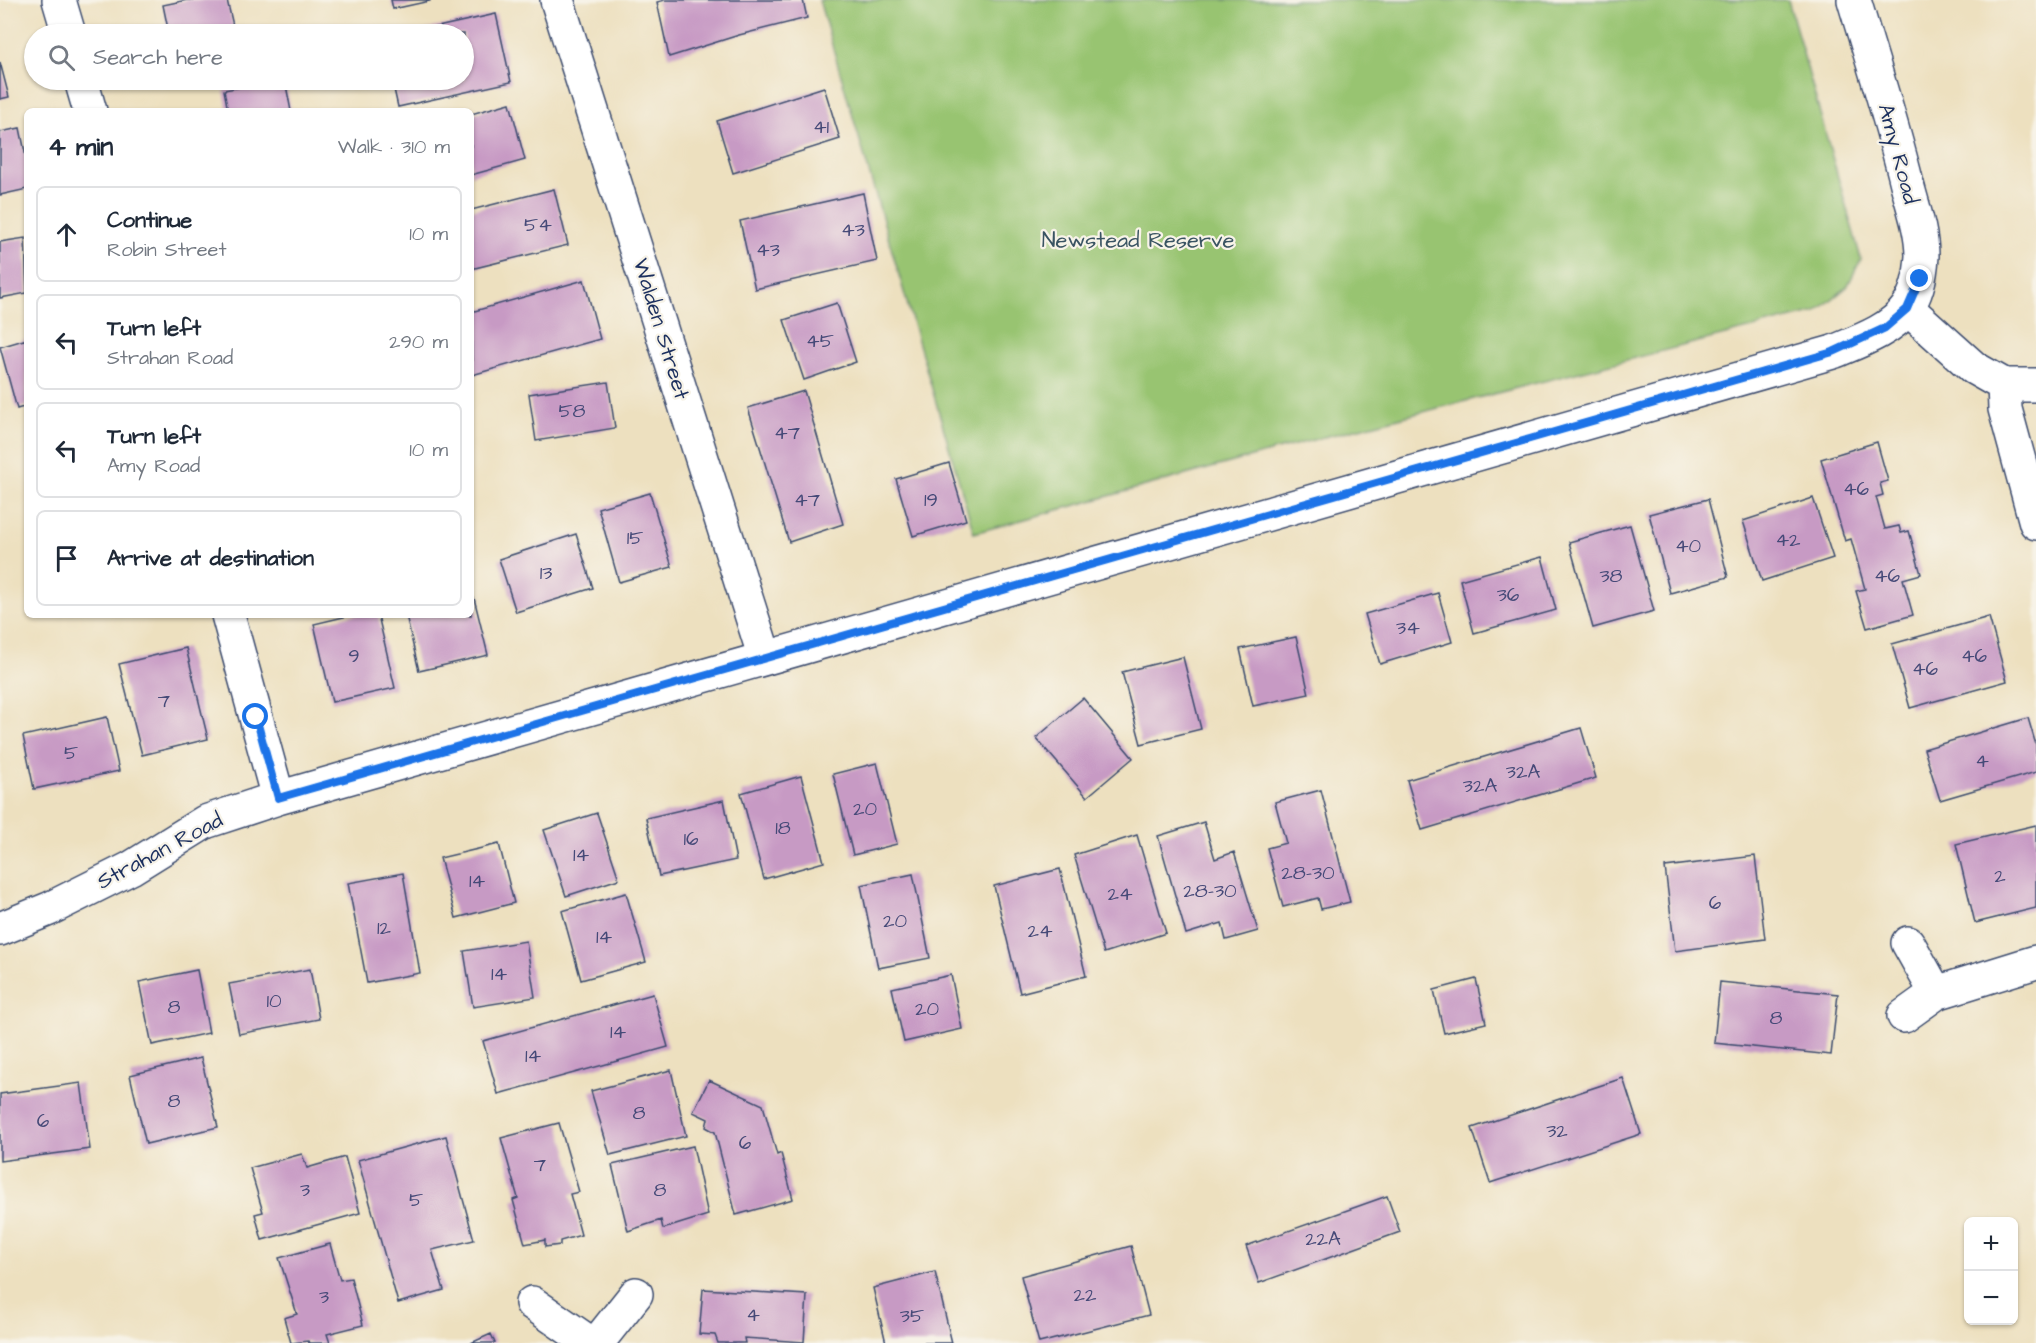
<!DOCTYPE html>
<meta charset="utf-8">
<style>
:root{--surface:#fff;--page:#f6f6f7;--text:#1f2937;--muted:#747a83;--line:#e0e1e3}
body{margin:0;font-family:"Architects Daughter",sans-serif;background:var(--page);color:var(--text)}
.controls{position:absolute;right:18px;bottom:18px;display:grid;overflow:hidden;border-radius:9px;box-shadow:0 2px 4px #0004}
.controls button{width:54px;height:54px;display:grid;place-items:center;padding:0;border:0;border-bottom:2px solid var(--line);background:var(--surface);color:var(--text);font:30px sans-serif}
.stop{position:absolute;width:18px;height:18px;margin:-14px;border:4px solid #1a73e8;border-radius:50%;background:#fff}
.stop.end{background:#1a73e8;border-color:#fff;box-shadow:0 2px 6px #0008}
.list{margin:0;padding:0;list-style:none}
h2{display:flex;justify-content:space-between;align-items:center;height:78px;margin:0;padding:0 24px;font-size:26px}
h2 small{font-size:20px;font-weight:400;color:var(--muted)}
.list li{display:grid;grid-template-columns:39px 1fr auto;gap:18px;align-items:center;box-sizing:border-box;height:96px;margin:0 12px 12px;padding:0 12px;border:2px solid var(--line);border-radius:9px}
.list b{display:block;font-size:22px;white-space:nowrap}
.list p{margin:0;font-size:20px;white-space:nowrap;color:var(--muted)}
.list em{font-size:20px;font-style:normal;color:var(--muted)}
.icon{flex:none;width:33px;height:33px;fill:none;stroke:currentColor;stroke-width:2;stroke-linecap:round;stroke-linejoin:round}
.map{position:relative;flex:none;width:2036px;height:1343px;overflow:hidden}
.search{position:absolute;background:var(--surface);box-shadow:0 2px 4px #0004;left:24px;top:24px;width:450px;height:66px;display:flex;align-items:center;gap:15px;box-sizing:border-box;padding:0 21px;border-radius:33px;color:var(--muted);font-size:22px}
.panel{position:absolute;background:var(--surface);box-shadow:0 2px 4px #0004;left:24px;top:108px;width:450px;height:510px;border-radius:9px}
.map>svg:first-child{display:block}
.green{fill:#98c471;stroke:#5a7a68;stroke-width:1.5}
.building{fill:#c79ac4}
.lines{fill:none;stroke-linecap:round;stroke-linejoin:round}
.minor-casing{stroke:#3a4a6d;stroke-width:36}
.minor{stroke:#fff;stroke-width:33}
.route{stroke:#1a73e8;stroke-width:8}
.labels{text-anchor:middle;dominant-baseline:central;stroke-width:4.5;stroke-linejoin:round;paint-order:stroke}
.number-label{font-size:20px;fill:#464a78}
.street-label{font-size:22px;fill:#1b2f5e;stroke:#f7f3e8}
.park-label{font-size:22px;fill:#3a5463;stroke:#f7f3e8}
</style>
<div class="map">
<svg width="2036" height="1343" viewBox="0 0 2036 1343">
<rect width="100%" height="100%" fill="#f7f3e8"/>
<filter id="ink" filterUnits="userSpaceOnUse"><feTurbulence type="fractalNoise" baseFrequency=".0167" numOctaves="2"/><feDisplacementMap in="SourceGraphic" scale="12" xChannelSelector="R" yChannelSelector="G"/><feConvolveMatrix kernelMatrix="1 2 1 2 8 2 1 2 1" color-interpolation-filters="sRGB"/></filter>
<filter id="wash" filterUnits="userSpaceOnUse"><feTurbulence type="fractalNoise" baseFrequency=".008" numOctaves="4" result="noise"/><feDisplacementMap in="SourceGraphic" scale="24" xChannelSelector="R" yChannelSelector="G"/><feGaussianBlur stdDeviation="1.35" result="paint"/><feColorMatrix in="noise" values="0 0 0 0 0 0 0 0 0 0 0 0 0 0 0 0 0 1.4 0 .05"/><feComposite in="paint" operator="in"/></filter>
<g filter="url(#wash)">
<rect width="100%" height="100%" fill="#ede0bf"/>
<path class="green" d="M 819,0 L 1788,0 L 1861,259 L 1847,287 L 1816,312 L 1324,437 L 974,533 Z"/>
<g id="blocks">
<path class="building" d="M 187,0 L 227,0 L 235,34 L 169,34 L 163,5 Z
M 391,0 L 430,0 L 430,1 L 393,9 Z
M 665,0 L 803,0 L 807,18 L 739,35 L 669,57 L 657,2 Z
M 496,14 L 511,82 L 398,107 L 392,80 L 464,80 L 464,34 L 406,34 Z
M 0,62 L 9,97 L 0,99 Z
M 282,80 L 285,80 L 291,111 L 228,111 L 224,90 Z
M 824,87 L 840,139 L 733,173 L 717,121 Z
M 510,103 L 525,160 L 471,175 L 471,114 Z
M 20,128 L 27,162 L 27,189 L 0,195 L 0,132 Z
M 554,189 L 568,245 L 471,269 L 471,210 Z
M 863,193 L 877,261 L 755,289 L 740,221 Z
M 25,238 L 27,293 L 0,298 L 0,242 Z
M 584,280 L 600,339 L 472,375 L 471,312 Z
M 837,303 L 856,362 L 804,380 L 784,320 Z
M 27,339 L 27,406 L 17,409 L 0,347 Z
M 608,382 L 615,428 L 536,441 L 529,394 Z
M 804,391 L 843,524 L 789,542 L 748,408 Z
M 1877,442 L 1888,481 L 1880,483 L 1883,495 L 1876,497 L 1885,529 L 1899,526 L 1901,533 L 1909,531 L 1921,574 L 1903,579 L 1913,615 L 1867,628 L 1856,591 L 1865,589 L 1851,539 L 1845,541 L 1821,459 Z
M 949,463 L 966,520 L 913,536 L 896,479 Z
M 650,493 L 672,567 L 619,582 L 598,508 Z
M 1813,498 L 1833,558 L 1762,581 L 1743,521 Z
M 1708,499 L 1728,577 L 1670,593 L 1649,514 Z
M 1630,525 L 1654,611 L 1593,628 L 1569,542 Z
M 576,534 L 593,588 L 516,612 L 499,559 Z
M 1542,557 L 1556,610 L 1474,633 L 1460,580 Z
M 1438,593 L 1452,642 L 1380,664 L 1365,614 Z
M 471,598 L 474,598 L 488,655 L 419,671 L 406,615 L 471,615 Z
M 352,615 L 378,615 L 395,688 L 332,702 L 314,624 Z
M 1989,617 L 2007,681 L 1910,708 L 1892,644 Z
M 1296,637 L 1309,694 L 1253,706 L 1240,649 Z
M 186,648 L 208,739 L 142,755 L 119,664 Z
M 1183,657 L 1201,729 L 1141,744 L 1122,672 Z
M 1083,698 L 1133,758 L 1087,797 L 1036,738 Z
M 107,717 L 119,771 L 34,789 L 23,736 Z
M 2028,718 L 2036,745 L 2036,772 L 1940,800 L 1924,749 Z
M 1581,728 L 1596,778 L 1422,830 L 1407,780 Z
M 877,763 L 897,844 L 853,855 L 833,774 Z
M 801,776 L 824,862 L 764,879 L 741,793 Z
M 1321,790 L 1350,902 L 1321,909 L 1318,898 L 1283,907 L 1267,848 L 1286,843 L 1275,802 Z
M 724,800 L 736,860 L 659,876 L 646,818 Z
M 597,813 L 619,879 L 566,896 L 544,830 Z
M 1204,822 L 1215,859 L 1234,852 L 1258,931 L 1226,940 L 1222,923 L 1186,934 L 1158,836 Z
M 2036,825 L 2036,908 L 1975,923 L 1956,844 Z
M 1137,835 L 1166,933 L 1104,953 L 1074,855 Z
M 499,844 L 514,903 L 456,918 L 440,858 Z
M 1755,856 L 1765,939 L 1675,951 L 1665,867 Z
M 1060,869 L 1086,976 L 1020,993 L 994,886 Z
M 403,873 L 420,973 L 367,983 L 348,883 Z
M 913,874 L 930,958 L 878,968 L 861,885 Z
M 626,893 L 646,962 L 581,980 L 562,911 Z
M 526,941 L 535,997 L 473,1007 L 464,951 Z
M 310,969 L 319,1019 L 239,1034 L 229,984 Z
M 197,970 L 209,1033 L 152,1045 L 139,982 Z
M 951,975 L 962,1029 L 904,1042 L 892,988 Z
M 1476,979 L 1486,1023 L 1444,1033 L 1434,990 Z
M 1720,982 L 1838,994 L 1831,1055 L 1714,1043 Z
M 653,994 L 668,1047 L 498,1094 L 483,1041 Z
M 201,1058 L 218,1127 L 146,1144 L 130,1075 Z
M 671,1070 L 686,1136 L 610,1155 L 591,1091 Z
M 1623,1078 L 1641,1134 L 1490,1183 L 1472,1128 Z
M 709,1080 L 763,1105 L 777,1155 L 781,1153 L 793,1199 L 736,1215 L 715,1132 L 706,1127 L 708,1119 L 693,1112 Z
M 81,1083 L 90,1149 L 0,1161 L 0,1094 Z
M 559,1123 L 579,1192 L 570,1194 L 581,1235 L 560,1241 L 560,1245 L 545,1247 L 545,1240 L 525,1244 L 513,1200 L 518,1198 L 501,1138 Z
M 446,1136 L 474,1240 L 432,1250 L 444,1290 L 398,1303 L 358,1160 Z
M 693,1146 L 708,1215 L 663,1229 L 661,1220 L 628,1231 L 612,1165 Z
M 302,1154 L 307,1168 L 345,1157 L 360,1213 L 262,1240 L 255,1214 L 263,1212 L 250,1168 Z
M 1387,1196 L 1400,1232 L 1259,1283 L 1246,1246 Z
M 330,1244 L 340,1280 L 351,1278 L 363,1325 L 327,1334 L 330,1343 L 309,1343 L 308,1341 L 291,1343 L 284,1318 L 297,1314 L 279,1258 Z
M 1131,1246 L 1149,1315 L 1039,1343 L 1021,1276 Z
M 935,1272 L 952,1343 L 886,1343 L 873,1288 Z
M 703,1289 L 807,1295 L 804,1342 L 744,1338 L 745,1343 L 718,1343 L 715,1335 L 699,1334 Z
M 491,1334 L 495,1343 L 471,1343 Z"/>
</g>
</g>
<g filter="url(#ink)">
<use href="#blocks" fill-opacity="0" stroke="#3a4a6d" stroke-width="1.5"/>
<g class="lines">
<g class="minor-casing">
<path id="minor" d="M 59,0 L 69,34
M 557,0 L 765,658
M 81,80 L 90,111
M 1907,308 L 1974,368 L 2004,385 L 2036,385
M 2004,385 L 2005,409 L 2036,523
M 228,615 L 278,798
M 0,929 L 49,909 L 131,868 L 205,822 L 278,798 L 1833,352 C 1857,342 1892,330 1907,308 C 1917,294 1921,273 1922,256 C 1922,232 1913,207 1907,184 C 1892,122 1872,61 1854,0
M 1908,943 L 1936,993
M 1904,1016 L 1936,993 L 2036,962
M 532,1303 L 590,1343
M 597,1343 L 636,1294"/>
</g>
<use href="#minor" class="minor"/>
</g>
</g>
<g class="lines" filter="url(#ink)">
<path class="route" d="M 256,717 L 278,798 L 1833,352 L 1885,328 L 1907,309 L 1920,279"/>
</g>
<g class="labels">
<g class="number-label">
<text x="821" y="127">41</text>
<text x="538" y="225">54</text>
<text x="853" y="230">43</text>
<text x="768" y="250">43</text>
<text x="820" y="341">45</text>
<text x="572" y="411">58</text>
<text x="787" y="433">47</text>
<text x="1856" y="489">46</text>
<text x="807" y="500">47</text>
<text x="931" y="500">19</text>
<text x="635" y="538">15</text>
<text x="1788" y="540">42</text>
<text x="1688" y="546">40</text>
<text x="546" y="573">13</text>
<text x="1611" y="576">38</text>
<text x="1887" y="576">46</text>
<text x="1508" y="595">36</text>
<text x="1408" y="628">34</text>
<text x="354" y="656">9</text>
<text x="1974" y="656">46</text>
<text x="1925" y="669">46</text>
<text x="164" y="701">7</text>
<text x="71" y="753">5</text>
<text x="1982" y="761">4</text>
<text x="1523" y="772">32A</text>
<text x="1480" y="786">32A</text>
<text x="865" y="809">20</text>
<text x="783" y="828">18</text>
<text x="691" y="839">16</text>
<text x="581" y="855">14</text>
<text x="1308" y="873">28-30</text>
<text x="2000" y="876">2</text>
<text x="477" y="881">14</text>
<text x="1210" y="891">28-30</text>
<text x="1120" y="894">24</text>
<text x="1715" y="903">6</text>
<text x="895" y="921">20</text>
<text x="384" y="928">12</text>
<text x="1040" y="931">24</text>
<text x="604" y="937">14</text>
<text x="499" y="974">14</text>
<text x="274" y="1001">10</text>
<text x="174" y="1007">8</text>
<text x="927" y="1009">20</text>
<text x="1776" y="1018">8</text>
<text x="618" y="1032">14</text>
<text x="533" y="1056">14</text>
<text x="174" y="1101">8</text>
<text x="639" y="1113">8</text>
<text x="43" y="1121">6</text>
<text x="1557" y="1131">32</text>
<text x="745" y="1143">6</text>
<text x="540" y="1165">7</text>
<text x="305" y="1190">3</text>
<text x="660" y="1190">8</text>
<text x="416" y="1200">5</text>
<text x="1323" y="1239">22A</text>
<text x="1085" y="1295">22</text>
<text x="324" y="1297">3</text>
<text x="753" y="1315">4</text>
<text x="912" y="1316">35</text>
</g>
<g class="street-label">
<text transform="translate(1898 154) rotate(75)">Amy Road</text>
<text transform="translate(661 329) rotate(73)">Walden Street</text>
<text transform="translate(160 851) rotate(-28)">Strahan Road</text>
</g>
<g class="park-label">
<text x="1138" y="240">Newstead Reserve</text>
</g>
</g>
</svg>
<div class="controls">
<button>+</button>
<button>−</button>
</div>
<div class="stop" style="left:256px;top:717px"></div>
<div class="stop end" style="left:1920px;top:279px"></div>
<div class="search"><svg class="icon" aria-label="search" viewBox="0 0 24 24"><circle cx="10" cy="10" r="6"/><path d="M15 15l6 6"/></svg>Search here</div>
<section class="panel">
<h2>4 min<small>Walk · 310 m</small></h2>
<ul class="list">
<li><svg class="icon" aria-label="ahead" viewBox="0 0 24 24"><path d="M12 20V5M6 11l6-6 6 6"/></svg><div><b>Continue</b><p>Robin Street</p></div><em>10 m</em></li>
<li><svg class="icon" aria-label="left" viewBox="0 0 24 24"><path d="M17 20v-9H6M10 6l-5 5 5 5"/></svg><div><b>Turn left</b><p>Strahan Road</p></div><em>290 m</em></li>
<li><svg class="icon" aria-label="left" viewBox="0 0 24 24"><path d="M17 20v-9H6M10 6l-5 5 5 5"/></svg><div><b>Turn left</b><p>Amy Road</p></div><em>10 m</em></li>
<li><svg class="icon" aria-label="arrive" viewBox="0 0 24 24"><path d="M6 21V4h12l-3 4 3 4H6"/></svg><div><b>Arrive at destination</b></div></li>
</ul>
</section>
</div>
